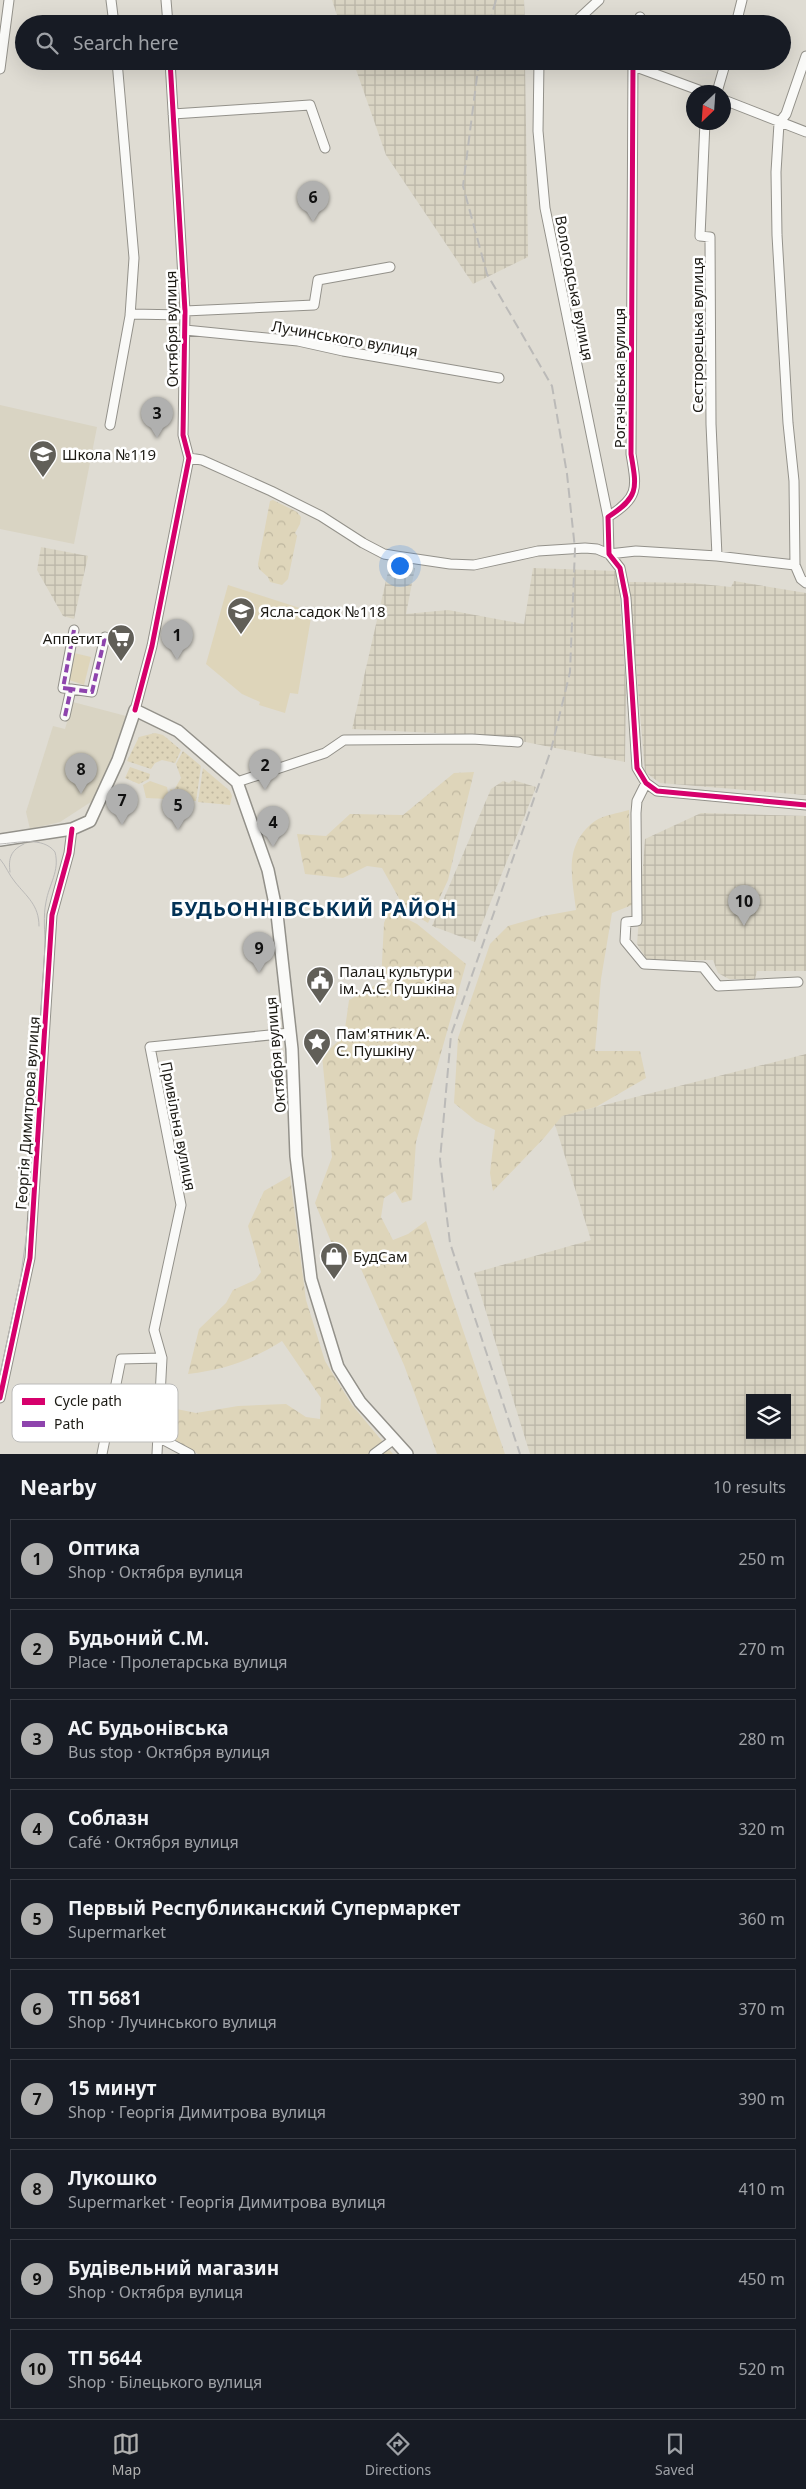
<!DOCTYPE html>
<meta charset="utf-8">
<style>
:root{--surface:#171b24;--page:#20242c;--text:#f1f3f6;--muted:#9ea1a6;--line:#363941;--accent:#b0b0af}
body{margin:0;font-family:"Noto Sans",sans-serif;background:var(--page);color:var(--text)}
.controls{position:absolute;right:15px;bottom:15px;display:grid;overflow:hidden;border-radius:0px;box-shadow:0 5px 20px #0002}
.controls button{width:45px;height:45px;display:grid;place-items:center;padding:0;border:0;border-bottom:1px solid var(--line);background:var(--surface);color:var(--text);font:25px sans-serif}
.compass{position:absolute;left:686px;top:85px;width:45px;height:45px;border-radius:50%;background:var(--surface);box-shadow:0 5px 20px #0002;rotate:205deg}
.you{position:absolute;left:399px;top:565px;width:18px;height:18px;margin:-12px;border:4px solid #fff;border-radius:50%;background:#1a73e8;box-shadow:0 0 0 8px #1a73e833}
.badge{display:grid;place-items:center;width:32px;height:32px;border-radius:50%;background:var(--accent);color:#111;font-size:16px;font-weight:700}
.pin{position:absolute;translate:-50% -41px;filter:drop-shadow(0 1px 2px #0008)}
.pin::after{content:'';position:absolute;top:26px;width:18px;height:15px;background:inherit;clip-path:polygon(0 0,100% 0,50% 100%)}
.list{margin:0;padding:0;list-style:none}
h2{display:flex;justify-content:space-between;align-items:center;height:65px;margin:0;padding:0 20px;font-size:21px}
h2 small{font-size:16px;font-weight:400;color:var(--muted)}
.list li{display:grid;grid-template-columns:32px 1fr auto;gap:15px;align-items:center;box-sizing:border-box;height:80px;margin:0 10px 10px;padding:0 10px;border:1px solid var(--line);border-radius:0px}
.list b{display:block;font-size:19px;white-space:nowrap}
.list p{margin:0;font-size:16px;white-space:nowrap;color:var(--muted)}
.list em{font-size:16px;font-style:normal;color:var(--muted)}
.icon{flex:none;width:28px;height:28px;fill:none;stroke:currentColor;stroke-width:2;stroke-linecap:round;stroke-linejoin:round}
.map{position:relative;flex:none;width:806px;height:1454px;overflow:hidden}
.search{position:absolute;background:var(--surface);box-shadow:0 5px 20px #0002;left:15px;right:15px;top:15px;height:55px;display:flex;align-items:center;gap:12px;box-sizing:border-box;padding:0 18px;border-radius:28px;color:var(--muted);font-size:19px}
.sheet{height:965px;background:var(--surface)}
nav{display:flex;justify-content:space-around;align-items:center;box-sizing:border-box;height:70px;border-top:1px solid var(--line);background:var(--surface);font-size:14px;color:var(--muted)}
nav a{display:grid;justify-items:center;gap:2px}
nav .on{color:var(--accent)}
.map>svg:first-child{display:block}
.built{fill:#d9d4c3}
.industrial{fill:url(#industrial-grid);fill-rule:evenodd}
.grass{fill:url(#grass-dots)}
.forest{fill:url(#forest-crowns)}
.park{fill:#ded5ba}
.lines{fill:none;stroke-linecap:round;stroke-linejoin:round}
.minor-casing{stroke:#93918a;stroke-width:11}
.major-casing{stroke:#93918a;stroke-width:14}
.minor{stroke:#fafaf8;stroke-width:9}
.major{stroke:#fafaf8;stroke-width:11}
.tram{stroke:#bbbab8;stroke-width:1}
.rail{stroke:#bbbab8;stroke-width:2;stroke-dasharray:10 5;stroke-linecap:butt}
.quiet{stroke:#8e44ad;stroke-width:4;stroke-dasharray:8 4;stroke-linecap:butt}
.cycleway-casing{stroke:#fff;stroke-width:8}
.cycleway{stroke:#d6006c;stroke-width:5}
.labels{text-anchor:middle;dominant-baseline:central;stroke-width:5;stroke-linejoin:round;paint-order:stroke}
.street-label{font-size:15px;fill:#1d1b15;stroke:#fff}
.poi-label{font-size:15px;fill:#1d1b15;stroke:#fff;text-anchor:start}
.district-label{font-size:20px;font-weight:bold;letter-spacing:1px;fill:#023256;stroke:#fff}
.key{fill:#fff;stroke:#bbbbb9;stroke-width:1}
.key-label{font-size:14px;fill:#1d1b15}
</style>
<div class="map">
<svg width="806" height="1454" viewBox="0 0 806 1454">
<defs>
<pattern id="industrial-grid" width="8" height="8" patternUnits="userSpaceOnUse" patternTransform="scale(1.25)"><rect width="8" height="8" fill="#d9d4c3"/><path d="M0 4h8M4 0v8" fill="none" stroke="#bab5a7"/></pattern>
<pattern id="grass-dots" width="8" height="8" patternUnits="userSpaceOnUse" patternTransform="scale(1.25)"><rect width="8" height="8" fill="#ded5ba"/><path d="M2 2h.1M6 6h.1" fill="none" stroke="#beb69f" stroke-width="1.8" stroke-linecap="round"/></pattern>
<pattern id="forest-crowns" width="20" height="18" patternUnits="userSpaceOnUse" patternTransform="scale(1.25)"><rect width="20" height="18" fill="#ded5ba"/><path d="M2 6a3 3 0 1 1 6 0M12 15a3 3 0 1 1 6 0" fill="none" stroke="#beb69f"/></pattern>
</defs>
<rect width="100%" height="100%" fill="#dfdcd3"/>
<path class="built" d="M 0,405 L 97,427 L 74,544 L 0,529 Z
M 73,702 L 126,716 L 97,798 L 60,822 L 30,829 L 26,812 L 53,726 L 65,729 Z"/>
<path class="industrial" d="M 332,0 L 524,0 L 525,24 L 340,24 Z
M 353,61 L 525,61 L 528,257 L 473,284 L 386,155 Z
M 41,547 L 88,556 L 74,619 L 63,616 L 37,570 Z
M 390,563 L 415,568 L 406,614 L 448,610 L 524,624 L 533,568 L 618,571 L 626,689 L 625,762 L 496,736 L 352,729 Z
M 734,581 L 806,593 L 806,795 L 660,783 L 645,772 L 629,582 L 691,583 L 731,587 Z
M 513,780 L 536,787 L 475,942 L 432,926 L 491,789 L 503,781 L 509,783 Z
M 701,813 L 806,816 L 806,971 L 757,971 L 755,979 L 729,979 L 718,973 L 713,960 L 648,961 L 637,944 L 645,839 Z
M 806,1054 L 806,1454 L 530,1454 L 474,1273 L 591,1240 L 553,1118 ZM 750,1398 L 787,1398 L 787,1435 L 750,1435 Z"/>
<path class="grass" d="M 155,733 L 163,735 L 181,750 L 175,763 L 162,760 L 155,763 L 151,769 L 127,761 L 139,737 Z
M 183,751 L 201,766 L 196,801 L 172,799 L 170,789 L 174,790 L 181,778 L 176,764 Z
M 130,767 L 150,774 L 149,779 L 139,784 L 125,778 Z
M 203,768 L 230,791 L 232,796 L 230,805 L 198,802 Z"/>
<path class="forest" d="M 273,500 L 297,512 L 301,517 L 300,524 L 295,533 L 297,536 L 288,579 L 282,585 L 270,582 L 268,577 L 259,569 L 258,564 L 270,501 Z
M 474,772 L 448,880 L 428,923 L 405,909 L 382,868 L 367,866 L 343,878 L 305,874 L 297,834 L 326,836 L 350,814 L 403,815 L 454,773 Z
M 629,810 L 632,905 L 612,913 L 601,979 L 595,1051 L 640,1051 L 646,1078 L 596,1107 L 562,1116 L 544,1138 L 493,1191 L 490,1173 L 495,1130 L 476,1121 L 454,1103 L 458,1038 L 490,944 L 508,926 L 543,916 L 576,910 C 572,876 563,845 595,821 C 603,815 619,813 629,810 Z
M 389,910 L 417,924 L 466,964 L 416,1142 L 412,1200 L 402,1203 L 395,1191 L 384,1198 L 381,1217 L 393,1240 L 408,1234 L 426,1221 L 505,1454 L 437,1454 L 404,1365 L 357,1260 L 332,1244 L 315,1203 L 332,1157 L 322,1056 L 344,1036 L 349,1000 L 381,982 L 384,923 Z
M 290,1176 L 306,1300 L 325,1361 L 352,1405 L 393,1454 L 198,1454 L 164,1434 L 167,1407 L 196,1413 L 238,1406 L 286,1404 L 306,1417 L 320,1419 L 321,1398 L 282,1341 C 250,1361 226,1369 188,1374 L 199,1329 L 226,1303 L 233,1290 L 255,1280 L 261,1272 L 248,1226 L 264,1191 Z"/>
<path class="park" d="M 228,585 L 312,612 L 298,694 L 290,693 L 285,713 L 259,705 L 260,702 L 242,694 L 206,664 Z
M 74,653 L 91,657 L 84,685 L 69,680 Z
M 150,781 L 167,787 L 169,799 L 146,798 L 143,785 Z"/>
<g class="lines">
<g class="minor-casing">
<path id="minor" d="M 111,0 L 114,24
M 166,0 L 168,24
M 573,24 L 599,0
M 639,24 L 640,17
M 736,24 L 742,0
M 539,61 L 538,131 L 545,208 L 608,517
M 620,61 L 704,92
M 633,61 L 631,454 C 637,489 639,497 608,517 L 609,554 L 620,568 L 626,598 L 637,768 L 646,783 L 657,791 L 806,805
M 0,69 L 9,0
M 717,92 L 726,61
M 724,100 L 806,132
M 173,114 L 310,105 L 325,148
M 705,122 L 700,236 L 710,237 L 711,424 L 717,556
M 185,311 L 314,305 L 318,280 L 390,267
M 130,314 L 185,315
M 185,330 L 298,341 L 343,351 L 499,378
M 110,425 L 130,316 L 134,258 L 117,61
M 189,458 L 202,460 L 271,491 L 321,516 L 363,543 L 384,554 L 396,556 L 450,564 L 474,565 L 538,551 L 585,548 L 597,549 L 609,554 L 636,551 L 717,556 L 795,565 L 801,579 L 806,583
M 795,565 L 794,481 L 788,423 L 777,235 L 776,172 L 779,123 L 786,114 L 806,56
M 71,689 L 63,688 L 74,630
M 135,710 L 152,646 L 189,458 L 183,435 L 185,311 L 170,61
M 65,716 L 71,689 L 92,692 L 105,637
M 237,782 L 325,753 L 344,740 L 472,739 L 518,742
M 646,783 L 637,801 L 636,813 L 637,921 L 626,922 L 625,941 L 644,964 L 703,967 L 718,986 L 798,982
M 0,1398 L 30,1258 L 52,915 L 69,853 L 72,829
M 158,1437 L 190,1454
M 102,1454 L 121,1359 L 162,1358
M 157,1454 L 162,1358 L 154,1330 L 181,1205 L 150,1047 L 290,1033
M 374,1454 L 393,1440"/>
</g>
<g class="major-casing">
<path id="major" d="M 0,840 L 72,829 L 90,821 L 118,760 L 135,710 L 178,731 L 237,782 L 268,870 L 277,914 L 292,1049 L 296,1156 L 311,1279 L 338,1367 L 360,1402 L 407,1454"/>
</g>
<use href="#minor" class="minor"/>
<use href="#major" class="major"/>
<path class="tram" d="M 0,844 C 17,843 43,836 55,852 C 60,871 49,884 46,902 C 43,916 45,932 45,946 L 29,1217 L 20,1281 L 0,1375
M 0,859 C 6,866 9,875 15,882 C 27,897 39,905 39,926
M 10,872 C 8,858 11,850 24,844"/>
<path class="rail" d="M 489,24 L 496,0
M 479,61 L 463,186 L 487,274 L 552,386 L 567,474 L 575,549 L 570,672 L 551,750 L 451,1035 L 440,1160 L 450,1243 L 520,1454"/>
<path class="quiet" d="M 71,689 L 63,688 L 74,630
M 65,716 L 71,689 L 92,692 L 105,637"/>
<g class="cycleway-casing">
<path id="cycleway" d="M 633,61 L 631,454 C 637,489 639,497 608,517 L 609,554 L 620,568 L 626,598 L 637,768 L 646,783 L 657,791 L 806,805
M 135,710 L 152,646 L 189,458 L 183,435 L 185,311 L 170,61
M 0,1398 L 30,1258 L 52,915 L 69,853 L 72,829"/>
</g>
<use href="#cycleway" class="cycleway"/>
</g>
<defs>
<g id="school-pin" transform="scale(1.4375)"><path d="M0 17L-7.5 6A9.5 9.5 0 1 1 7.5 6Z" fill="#615f58" stroke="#fff"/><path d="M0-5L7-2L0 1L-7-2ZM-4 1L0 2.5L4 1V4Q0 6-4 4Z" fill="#fff"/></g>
<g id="supermarket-pin" transform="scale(1.4375)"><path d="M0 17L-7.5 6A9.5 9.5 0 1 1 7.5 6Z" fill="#615f58" stroke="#fff"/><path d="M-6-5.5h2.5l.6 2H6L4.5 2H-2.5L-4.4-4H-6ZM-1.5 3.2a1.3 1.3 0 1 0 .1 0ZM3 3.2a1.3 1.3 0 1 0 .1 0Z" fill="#fff"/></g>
<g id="civic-pin" transform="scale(1.4375)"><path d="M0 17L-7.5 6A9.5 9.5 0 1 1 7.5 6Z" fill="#615f58" stroke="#fff"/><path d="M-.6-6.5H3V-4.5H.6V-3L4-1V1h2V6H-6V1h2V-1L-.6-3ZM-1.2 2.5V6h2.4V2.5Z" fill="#fff"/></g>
<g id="sight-pin" transform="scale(1.4375)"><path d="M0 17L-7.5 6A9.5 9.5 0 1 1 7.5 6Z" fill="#615f58" stroke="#fff"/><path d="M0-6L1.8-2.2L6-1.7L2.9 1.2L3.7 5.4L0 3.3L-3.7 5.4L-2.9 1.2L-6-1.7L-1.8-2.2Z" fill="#fff"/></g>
<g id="shop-pin" transform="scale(1.4375)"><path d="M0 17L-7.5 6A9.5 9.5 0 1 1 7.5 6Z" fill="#615f58" stroke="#fff"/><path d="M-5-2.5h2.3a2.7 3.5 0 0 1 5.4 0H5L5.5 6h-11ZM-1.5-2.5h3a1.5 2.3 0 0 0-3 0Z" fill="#fff"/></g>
</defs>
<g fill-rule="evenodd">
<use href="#school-pin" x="43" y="454"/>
<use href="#school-pin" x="241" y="611"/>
<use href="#supermarket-pin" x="121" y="638"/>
<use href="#civic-pin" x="320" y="980"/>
<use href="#sight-pin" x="317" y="1042"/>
<use href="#shop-pin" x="334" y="1256"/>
</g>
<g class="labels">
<g class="street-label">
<text transform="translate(575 288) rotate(79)">Вологодська вулиця</text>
<text transform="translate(171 329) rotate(-91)">Октября вулиця</text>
<text transform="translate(697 335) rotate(-90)">Сестрорецька вулиця</text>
<text transform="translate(345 338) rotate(10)">Лучинського вулиця</text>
<text transform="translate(619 378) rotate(-90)">Рогачівська вулиця</text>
<text transform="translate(275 1055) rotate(-95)">Октября вулиця</text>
<text transform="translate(27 1113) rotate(-86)">Георгія Димитрова вулиця</text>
<text transform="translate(179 1126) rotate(79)">Привільна вулиця</text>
</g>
<g class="poi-label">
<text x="62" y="454">Школа №119</text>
<text x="260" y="611">Ясла-садок №118</text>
<text x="102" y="638" text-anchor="end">Аппетит</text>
<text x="339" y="971">Палац культури<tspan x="339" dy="17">ім. А.С. Пушкіна</tspan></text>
<text x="336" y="1033">Пам'ятник А.<tspan x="336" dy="17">С. Пушкіну</tspan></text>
<text x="353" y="1256">БудСам</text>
</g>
<g class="district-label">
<text x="314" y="908">БУДЬОННІВСЬКИЙ РАЙОН</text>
</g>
</g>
<rect x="12" y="1384" width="166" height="58" rx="8" class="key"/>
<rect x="22" y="1398" width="23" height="7" fill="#d6006c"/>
<rect x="22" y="1421" width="23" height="6" fill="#8e44ad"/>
<g class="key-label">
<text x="54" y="1406">Cycle path</text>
<text x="54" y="1429">Path</text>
</g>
</svg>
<div class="controls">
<button><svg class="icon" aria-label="layers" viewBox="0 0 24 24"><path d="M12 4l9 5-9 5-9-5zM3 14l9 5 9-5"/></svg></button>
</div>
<svg class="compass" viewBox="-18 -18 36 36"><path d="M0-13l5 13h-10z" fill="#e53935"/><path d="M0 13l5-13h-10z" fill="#9ea1a6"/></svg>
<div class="you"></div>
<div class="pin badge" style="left:177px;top:660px">1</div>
<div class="pin badge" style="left:265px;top:790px">2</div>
<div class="pin badge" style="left:157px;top:438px">3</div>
<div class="pin badge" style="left:273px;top:847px">4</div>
<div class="pin badge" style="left:178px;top:830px">5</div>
<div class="pin badge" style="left:313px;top:222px">6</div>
<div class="pin badge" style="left:122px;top:825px">7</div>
<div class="pin badge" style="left:81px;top:794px">8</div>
<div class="pin badge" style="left:259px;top:973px">9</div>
<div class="pin badge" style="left:744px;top:926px">10</div>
<div class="search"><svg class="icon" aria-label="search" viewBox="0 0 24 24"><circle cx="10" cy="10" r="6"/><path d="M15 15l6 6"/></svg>Search here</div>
</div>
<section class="sheet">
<h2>Nearby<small>10 results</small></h2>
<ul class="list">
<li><span class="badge">1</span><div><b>Оптика</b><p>Shop · Октября вулиця</p></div><em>250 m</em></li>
<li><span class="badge">2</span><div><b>Будьоний С.М.</b><p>Place · Пролетарська вулиця</p></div><em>270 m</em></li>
<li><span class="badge">3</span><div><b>АС Будьонівська</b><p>Bus stop · Октября вулиця</p></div><em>280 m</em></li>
<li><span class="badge">4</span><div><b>Соблазн</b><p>Café · Октября вулиця</p></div><em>320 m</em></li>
<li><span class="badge">5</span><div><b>Первый Республиканский Супермаркет</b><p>Supermarket</p></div><em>360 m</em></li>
<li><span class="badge">6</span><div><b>ТП 5681</b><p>Shop · Лучинського вулиця</p></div><em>370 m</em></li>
<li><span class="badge">7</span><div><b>15 минут</b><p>Shop · Георгія Димитрова вулиця</p></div><em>390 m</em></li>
<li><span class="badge">8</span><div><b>Лукошко</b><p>Supermarket · Георгія Димитрова вулиця</p></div><em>410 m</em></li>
<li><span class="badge">9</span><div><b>Будівельний магазин</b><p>Shop · Октября вулиця</p></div><em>450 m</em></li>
<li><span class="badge">10</span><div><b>ТП 5644</b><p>Shop · Білецького вулиця</p></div><em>520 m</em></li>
</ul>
</section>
<nav>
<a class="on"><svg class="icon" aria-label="map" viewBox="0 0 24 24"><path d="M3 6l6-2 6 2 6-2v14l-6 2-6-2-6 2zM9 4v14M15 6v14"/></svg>Map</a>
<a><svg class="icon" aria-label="directions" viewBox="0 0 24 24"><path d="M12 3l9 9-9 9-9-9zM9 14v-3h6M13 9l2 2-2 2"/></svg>Directions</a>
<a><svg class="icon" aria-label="saved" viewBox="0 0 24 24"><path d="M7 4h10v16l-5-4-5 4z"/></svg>Saved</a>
</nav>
